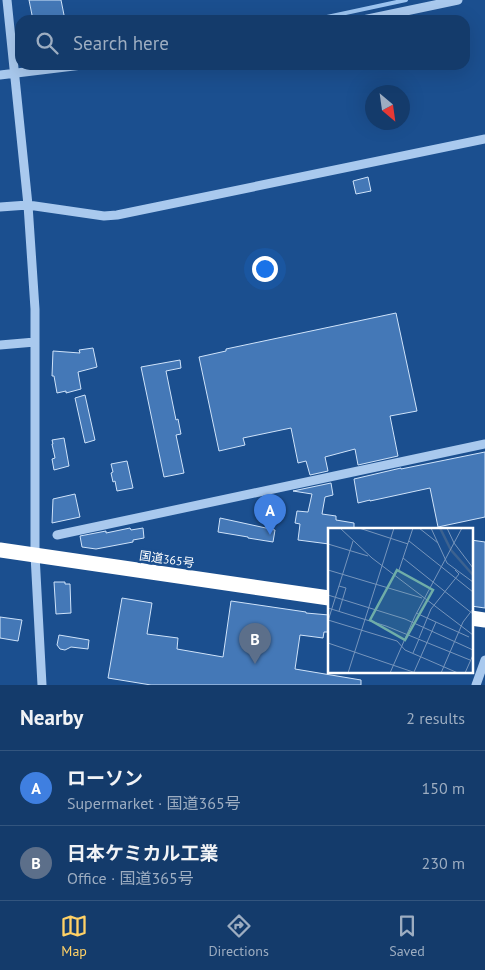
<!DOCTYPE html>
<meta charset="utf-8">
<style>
:root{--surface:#143b6b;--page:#1d4271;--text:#f1f3f6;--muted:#9dadc1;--line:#33557e;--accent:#ffd166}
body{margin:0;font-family:"PT Sans","Noto Sans JP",sans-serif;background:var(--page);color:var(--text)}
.compass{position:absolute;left:365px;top:85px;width:45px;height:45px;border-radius:50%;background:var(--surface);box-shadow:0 5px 20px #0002;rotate:151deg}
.you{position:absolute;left:264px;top:268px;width:18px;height:18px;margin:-12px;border:4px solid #fff;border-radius:50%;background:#1a73e8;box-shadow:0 0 0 8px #1a73e833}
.badge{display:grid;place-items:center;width:32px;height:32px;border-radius:50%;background:var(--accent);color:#fff;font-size:16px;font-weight:700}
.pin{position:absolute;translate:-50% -41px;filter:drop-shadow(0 1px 2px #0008)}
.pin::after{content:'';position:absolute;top:26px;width:18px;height:15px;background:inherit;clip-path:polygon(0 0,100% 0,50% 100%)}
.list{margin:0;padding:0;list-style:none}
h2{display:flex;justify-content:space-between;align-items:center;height:65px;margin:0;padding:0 20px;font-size:21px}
h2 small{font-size:16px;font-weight:400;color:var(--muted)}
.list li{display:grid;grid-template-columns:32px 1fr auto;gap:15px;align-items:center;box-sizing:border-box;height:75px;padding:0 20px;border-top:1px solid var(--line)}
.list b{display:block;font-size:19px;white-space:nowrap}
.list p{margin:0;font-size:16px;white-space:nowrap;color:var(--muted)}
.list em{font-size:16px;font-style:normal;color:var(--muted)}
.icon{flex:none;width:28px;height:28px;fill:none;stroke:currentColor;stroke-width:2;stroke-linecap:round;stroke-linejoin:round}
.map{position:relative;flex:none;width:485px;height:685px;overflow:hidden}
.search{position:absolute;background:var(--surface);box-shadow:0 5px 20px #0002;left:15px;right:15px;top:15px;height:55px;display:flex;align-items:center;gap:12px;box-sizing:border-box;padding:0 18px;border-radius:15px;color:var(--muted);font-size:19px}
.sheet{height:215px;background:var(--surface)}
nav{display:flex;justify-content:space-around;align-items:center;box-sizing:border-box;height:70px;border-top:1px solid var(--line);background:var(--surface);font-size:14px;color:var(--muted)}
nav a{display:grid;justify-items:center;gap:2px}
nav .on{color:var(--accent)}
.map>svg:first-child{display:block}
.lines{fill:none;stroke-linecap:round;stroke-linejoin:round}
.stream{stroke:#9cc4f0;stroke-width:4}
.building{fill:#4478b7;stroke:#cfe3fa}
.minor{stroke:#a9c9ee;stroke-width:9}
.highway{stroke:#fff;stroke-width:15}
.labels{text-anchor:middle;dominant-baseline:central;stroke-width:5;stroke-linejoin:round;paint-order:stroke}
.street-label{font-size:12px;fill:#fff;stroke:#1b4f8f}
.inset-river{fill:none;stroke:#3c6290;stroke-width:2.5}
.inset-road{fill:none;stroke:#7695bc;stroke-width:1}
.view{fill:#6fada8;fill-opacity:0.15;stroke:#6fada8;stroke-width:2.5}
.inset-edge{fill:none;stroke:#fff;stroke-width:2.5}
</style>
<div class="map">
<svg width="485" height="685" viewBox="0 0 485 685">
<rect width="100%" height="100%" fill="#1b4f8f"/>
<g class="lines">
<path class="stream" d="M 313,20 L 406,0"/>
</g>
<path class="building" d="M 29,0 L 61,0 L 65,20 L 33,20 Z
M 368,177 L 371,191 L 356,194 L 353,181 Z
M 396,313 L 417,411 L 390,416 L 398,456 L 358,465 L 355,449 L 325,457 L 328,471 L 310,475 L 306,461 L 298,463 L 291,428 L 243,438 L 245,445 L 219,451 L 199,357 L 226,351 L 226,349 Z
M 93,348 L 97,367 L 78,372 L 81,389 L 66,393 L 66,391 L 57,393 L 54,376 L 52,376 L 53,351 L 80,353 L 79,350 Z
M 180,360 L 181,368 L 166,371 L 176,420 L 178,419 L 181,434 L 176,435 L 184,473 L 164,477 L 141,367 Z
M 85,395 L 95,440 L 85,443 L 75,398 Z
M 64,438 L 69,466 L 54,470 L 52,459 L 55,458 L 52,444 L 53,444 L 52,440 Z
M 485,452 L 485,517 L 438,527 L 430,488 L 370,501 L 370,500 L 358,503 L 354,479 L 401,468 L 401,469 Z
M 127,461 L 133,488 L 117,491 L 115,481 L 113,482 L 111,473 L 113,472 L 111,464 Z
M 331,483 L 333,495 L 325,497 L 322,514 L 336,516 L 336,520 L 354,523 L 354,529 L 329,529 L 329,544 L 298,540 L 300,524 L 295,523 L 297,511 L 308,512 L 312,494 L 293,491 Z
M 75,494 L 80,517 L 52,523 L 53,499 Z
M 220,518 L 275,530 L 273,542 L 248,538 L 248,537 L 218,532 Z
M 130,528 L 131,530 L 143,528 L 144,538 L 133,540 L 133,542 L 96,549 L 82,547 L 80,536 L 106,531 L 106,533 Z
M 471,540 L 485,542 L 485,608 L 471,606 Z
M 54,582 L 65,582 L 65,584 L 70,584 L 71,613 L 56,614 Z
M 122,598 L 152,603 L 147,634 L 178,638 L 177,649 L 223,657 L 231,601 L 306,612 L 306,613 L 329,615 L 329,632 L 324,632 L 323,638 L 300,635 L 295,669 L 361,680 L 361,685 L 151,685 L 108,678 Z
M 0,617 L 22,620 L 18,641 L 0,638 Z
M 59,635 L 89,640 L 88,649 L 71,647 L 65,650 L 60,649 L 57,645 Z"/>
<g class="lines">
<path class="minor" d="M 7,0 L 28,205 L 35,309 L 35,555 L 42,685
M 363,20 L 458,0
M 0,75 L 82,65
M 0,207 L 28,205 L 104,216 L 117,215 L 485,139
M 0,345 L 35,342
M 57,535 L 485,444
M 476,685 L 485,660"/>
<path class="highway" d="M 0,550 L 329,598
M 471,618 L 485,620"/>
</g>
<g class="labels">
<g class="street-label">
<text transform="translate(167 559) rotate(8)">国道365号</text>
</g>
</g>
<g transform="translate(328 528)">
<rect width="145" height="145" fill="#1b4f8f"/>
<path class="inset-river" d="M 112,0 L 123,22 L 145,47"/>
<path class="inset-road" d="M 12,0 L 44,30 L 145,107M 31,0 L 80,16M 91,0 L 110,15M 103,0 L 119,35 L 145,54M 119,0 L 126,15 L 145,40M 81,13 L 145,64M 0,16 L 40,28M 75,30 L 145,86M 0,42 L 94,70M 66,46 L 71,42 L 85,0M 0,67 L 77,91 L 145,122M 0,80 L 58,98 L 142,132M 11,83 L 18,60 L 11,58M 88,85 L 141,109M 0,92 L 69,113 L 77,122 L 130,145M 0,93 L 25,13M 91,110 L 103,81 L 131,46 L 127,42M 0,115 L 88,145M 85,125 L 91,111M 86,144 L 108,94M 20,145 L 66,0M 62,145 L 87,88 L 134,0M 113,145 L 135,94 L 145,81M 137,145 L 145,127"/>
<path class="view" d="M 69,42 L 105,62 L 77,112 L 42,92 Z"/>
<rect width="145" height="145" class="inset-edge"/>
</g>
</svg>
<svg class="compass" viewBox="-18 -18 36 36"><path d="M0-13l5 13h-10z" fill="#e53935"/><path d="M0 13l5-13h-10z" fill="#9dadc1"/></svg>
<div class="you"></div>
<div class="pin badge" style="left:270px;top:535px;background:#3f7fe0">A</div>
<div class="pin badge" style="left:255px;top:664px;background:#5c6f8a">B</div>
<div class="search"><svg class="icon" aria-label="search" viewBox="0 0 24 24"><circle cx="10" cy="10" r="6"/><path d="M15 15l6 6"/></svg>Search here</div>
</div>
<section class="sheet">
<h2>Nearby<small>2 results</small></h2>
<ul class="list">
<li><span class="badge" style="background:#3f7fe0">A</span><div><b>ローソン</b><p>Supermarket · 国道365号</p></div><em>150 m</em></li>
<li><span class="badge" style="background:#5c6f8a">B</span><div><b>日本ケミカル工業</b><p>Office · 国道365号</p></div><em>230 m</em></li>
</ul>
</section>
<nav>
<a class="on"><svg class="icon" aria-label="map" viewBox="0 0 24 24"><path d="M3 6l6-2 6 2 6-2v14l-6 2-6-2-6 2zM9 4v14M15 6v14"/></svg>Map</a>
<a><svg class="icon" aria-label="directions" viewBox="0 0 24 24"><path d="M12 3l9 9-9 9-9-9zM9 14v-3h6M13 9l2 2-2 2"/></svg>Directions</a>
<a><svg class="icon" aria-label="saved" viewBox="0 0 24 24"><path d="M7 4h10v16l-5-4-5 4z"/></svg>Saved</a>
</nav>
